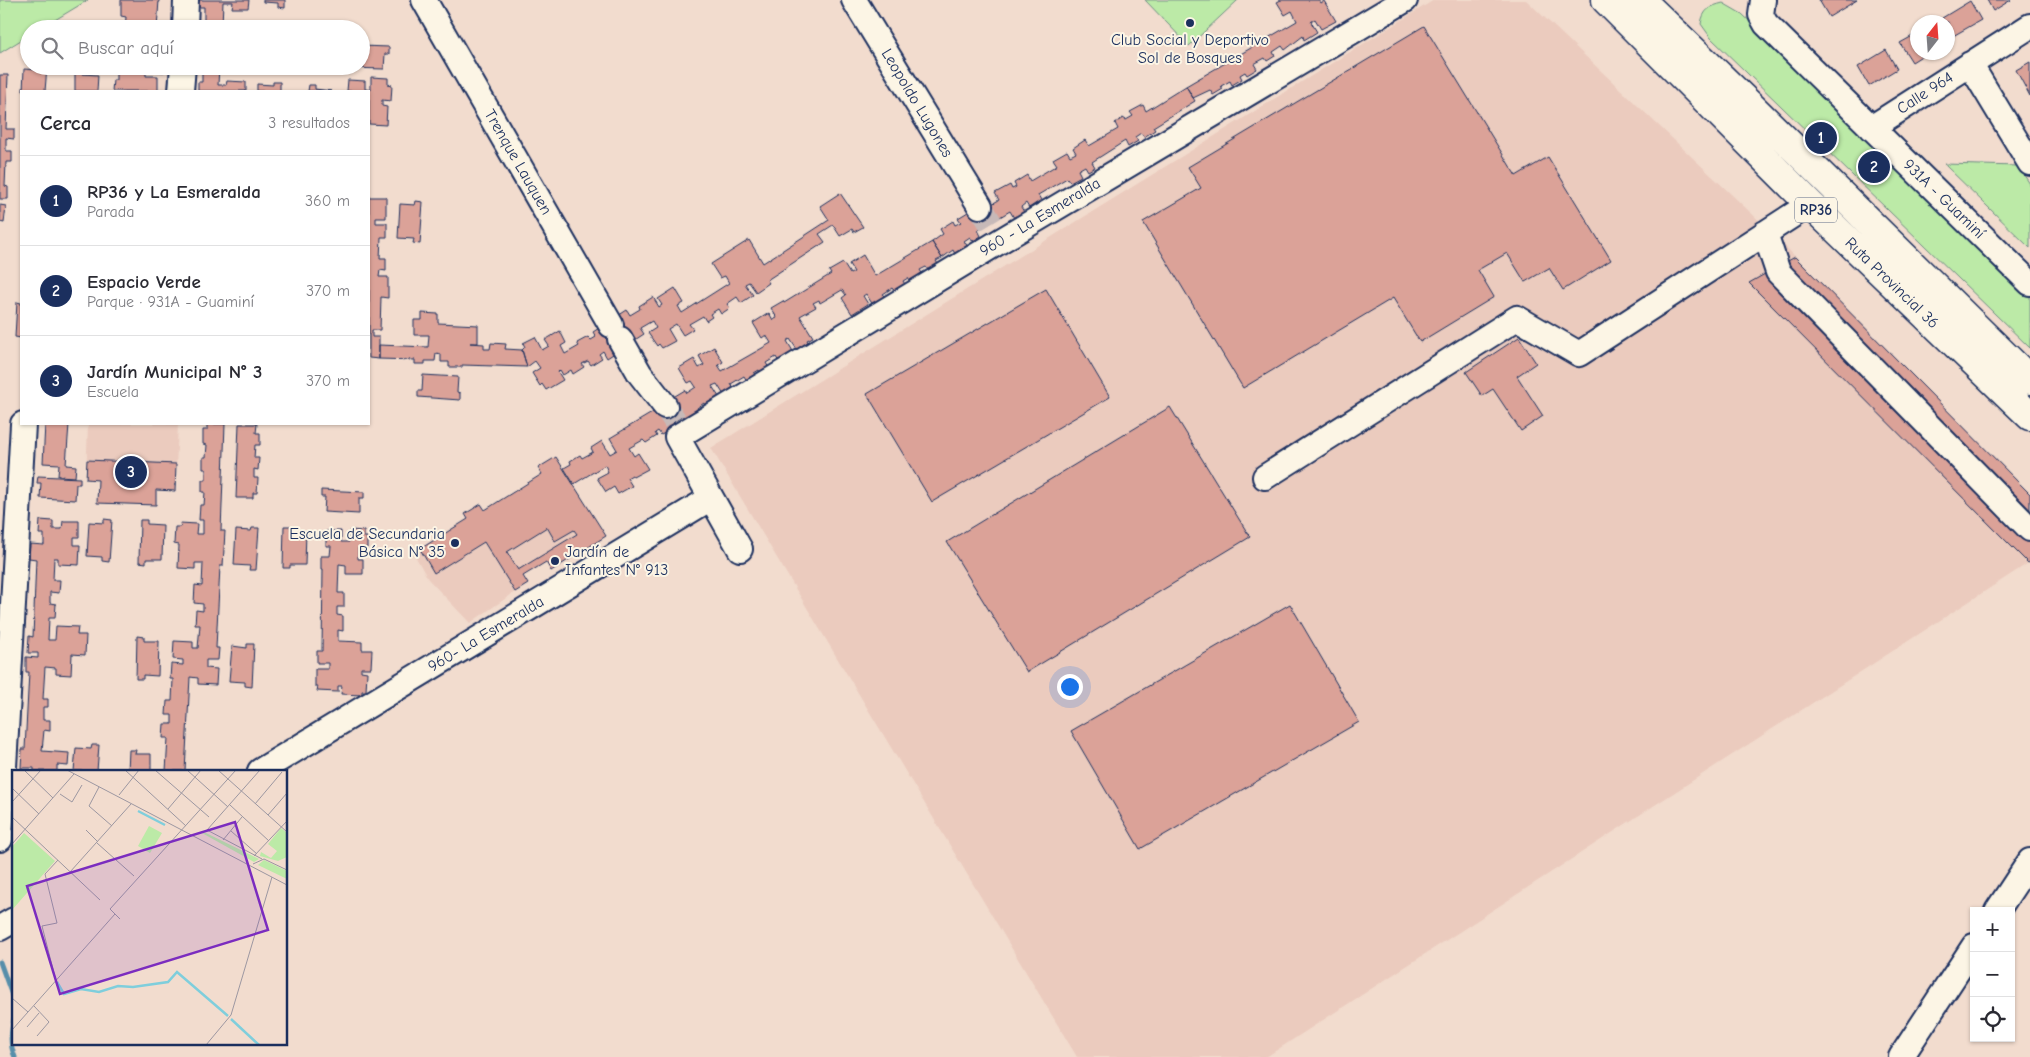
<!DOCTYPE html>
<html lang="es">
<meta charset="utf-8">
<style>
:root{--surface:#fff;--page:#f2f2f3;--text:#2b2b33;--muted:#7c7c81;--line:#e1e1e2;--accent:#1b2f5e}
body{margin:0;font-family:"Comic Neue",sans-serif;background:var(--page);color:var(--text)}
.controls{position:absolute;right:15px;bottom:15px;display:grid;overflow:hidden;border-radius:0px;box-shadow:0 1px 4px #0004}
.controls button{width:45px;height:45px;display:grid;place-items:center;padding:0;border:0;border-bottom:1px solid var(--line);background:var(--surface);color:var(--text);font:25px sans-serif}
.compass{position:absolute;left:1910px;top:15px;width:45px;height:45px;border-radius:50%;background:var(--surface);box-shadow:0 1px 4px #0004;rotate:17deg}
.you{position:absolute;left:1069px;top:686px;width:18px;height:18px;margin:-12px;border:4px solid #fff;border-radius:50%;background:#1a73e8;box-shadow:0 0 0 8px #1a73e833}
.badge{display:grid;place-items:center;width:32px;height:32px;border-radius:50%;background:var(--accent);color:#fff;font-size:16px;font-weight:700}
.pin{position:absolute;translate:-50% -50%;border:2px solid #fff;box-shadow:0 1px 5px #0006}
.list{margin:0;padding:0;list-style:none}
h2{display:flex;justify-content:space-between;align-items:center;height:65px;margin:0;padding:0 20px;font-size:21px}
h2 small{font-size:16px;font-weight:400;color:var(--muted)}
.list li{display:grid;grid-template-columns:32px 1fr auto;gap:15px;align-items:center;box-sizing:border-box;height:90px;padding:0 20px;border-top:1px solid var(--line)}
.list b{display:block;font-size:19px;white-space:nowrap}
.list p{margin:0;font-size:16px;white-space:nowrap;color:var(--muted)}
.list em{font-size:16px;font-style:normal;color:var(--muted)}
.icon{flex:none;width:28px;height:28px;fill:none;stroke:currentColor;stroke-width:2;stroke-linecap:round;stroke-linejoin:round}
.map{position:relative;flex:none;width:2030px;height:1057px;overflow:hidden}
.search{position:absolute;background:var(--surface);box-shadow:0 1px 4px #0004;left:20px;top:20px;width:350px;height:55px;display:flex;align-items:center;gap:12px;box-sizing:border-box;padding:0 18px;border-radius:28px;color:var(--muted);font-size:19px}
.panel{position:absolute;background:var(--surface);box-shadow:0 1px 4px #0004;left:20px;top:90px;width:350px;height:335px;border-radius:0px}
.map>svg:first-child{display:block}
.built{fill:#ebcbbe}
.green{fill:#bceaa7;stroke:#6c8c82}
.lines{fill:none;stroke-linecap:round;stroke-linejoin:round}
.stream{stroke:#578eaa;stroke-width:5}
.building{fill:#dba298;stroke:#1b2f5e;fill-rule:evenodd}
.minor-tunnel{stroke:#c7b9b8;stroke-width:24;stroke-dasharray:24 12;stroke-linecap:butt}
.minor-casing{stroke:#1b2f5e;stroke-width:28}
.major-casing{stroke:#1b2f5e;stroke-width:31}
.minor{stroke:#fcf5e5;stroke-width:24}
.major{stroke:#fcf5e5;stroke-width:28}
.poi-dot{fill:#1b2f5e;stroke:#fcf5e5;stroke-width:2}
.labels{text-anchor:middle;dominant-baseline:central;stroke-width:4;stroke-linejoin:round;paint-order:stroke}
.shield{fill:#fcf5e5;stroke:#5e6a86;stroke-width:1}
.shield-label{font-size:15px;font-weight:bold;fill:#1b2f5e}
.poi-label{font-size:16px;fill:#1b2f5e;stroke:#fcf5e5}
.street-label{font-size:16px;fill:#1b2f5e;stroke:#fcf5e5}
.inset-river{fill:none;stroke:#7fcedc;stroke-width:2.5}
.inset-road{fill:none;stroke:#9c97a1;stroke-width:1}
.view{fill:#7b2cbf;fill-opacity:0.15;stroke:#7b2cbf;stroke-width:2.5}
.inset-edge{fill:none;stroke:#1b2f5e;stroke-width:2.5}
</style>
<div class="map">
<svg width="2030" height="1057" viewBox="0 0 2030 1057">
<rect width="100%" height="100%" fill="#f2dcce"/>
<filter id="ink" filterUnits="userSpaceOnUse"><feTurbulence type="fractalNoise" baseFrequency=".02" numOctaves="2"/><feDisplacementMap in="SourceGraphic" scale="10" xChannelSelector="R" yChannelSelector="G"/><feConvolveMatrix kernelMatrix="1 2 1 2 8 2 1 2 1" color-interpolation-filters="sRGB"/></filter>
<g filter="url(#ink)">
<path class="built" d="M 1434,0 L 1526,0 L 1769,230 L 2030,494 L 2030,562 L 1266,1057 L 1077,1057 L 711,448 Z
M 88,424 L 178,424 L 175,491 L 156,490 L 156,505 L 97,503 L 98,480 L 86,479 Z
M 547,527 L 555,541 L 574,530 L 577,534 L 518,570 L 507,552 Z
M 484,542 L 515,592 L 470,623 L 428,579 L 413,552 L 420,549 L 435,573 Z"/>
<path class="green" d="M 0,0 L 88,0 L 40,29 L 29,29 L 29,35 L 0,53 Z
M 1145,0 L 1238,0 L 1189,46 Z
M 1723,3 L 1742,14 L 1868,131 L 2030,290 L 2030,348 L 1711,38 L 1701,24 C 1703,10 1710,6 1723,3 Z
M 1944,164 L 2018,166 L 2030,184 L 2030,248 Z"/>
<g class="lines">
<path class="stream" d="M 0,962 L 14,1001
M 14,1019 C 11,1032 9,1044 15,1057"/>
</g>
<path class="building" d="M 121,0 L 159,0 L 157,29 L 125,29 L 126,17 L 121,16 Z
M 196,0 L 249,0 L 248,8 L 232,8 L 233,2 L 223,2 L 222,25 L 229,25 L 229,29 L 204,29 L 204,7 L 196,7 Z
M 263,0 L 285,0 L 285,8 L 278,7 L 278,3 L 263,2 Z
M 1281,0 L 1319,0 L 1321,3 L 1324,1 L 1336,21 L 1321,29 L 1315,19 L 1311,22 L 1317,32 L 1304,40 L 1303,36 L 1285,50 L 1282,46 L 1273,52 L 1275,56 L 1267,61 L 1265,58 L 1254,64 L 1257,69 L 1247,75 L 1245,72 L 1240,75 L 1242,79 L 1232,85 L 1230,81 L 1221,86 L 1223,89 L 1213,95 L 1210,90 L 1193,98 L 1186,86 L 1297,21 L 1292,11 L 1285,15 L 1277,2 Z
M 1819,0 L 1857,0 L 1829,17 Z
M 1987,0 L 2011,0 L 1993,11 Z
M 1970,1 L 1981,20 L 1953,36 L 1948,27 L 1948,22 L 1945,22 L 1942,18 Z
M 1424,26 L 1516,176 L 1548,157 L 1611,260 L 1563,290 L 1549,268 L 1525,282 L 1507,253 L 1478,270 L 1494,297 L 1420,342 L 1393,298 L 1243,388 L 1143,222 L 1201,188 L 1188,167 Z
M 1918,33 L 1918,52 L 1928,52 L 1912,62 L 1900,43 Z
M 361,46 L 389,47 L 389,54 L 385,54 L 384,69 L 349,68 L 350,66 L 361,66 Z
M 1886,50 L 1897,69 L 1869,86 L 1858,67 Z
M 2030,62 L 2030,96 L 2016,70 Z
M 116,66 L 164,66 L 164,72 L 146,71 L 146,76 L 158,76 L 158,91 L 112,91 L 113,80 L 116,80 Z
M 202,66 L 219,66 L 218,85 L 226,85 L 227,81 L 246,82 L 246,91 L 198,91 L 198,82 L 202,82 Z
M 40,67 L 47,67 L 45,91 L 23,91 L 24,69 L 39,70 Z
M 75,70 L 82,70 L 82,74 L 98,75 L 97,91 L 75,91 Z
M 0,75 L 8,75 L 6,129 L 14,129 L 14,139 L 6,138 L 6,151 L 12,151 L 12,162 L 6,162 L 5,186 L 8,187 L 8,199 L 0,199 Z
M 371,77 L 388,78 L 388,84 L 392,85 L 391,101 L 382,100 L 382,106 L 387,107 L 386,125 L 369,124 L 369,91 L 347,91 L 348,80 L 365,81 L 365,89 L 371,90 Z
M 273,82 L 280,82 L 280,91 L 257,91 L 257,84 L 273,85 Z
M 309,85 L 315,85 L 315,89 L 331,91 L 308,91 Z
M 1186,86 L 1195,101 L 1153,127 L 1155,130 L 1144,137 L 1141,133 L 1135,137 L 1138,141 L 1128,147 L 1125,141 L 1092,162 L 1095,167 L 1088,171 L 1085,166 L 1078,170 L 1081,176 L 1070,182 L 1067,178 L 1038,195 L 1041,200 L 1029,208 L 1026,203 L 1021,207 L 1024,212 L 1014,218 L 1010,211 L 978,230 L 981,236 L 973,241 L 970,237 L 964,241 L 968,247 L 955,254 L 953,250 L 942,258 L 932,242 L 943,234 L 940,229 L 953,221 L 955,225 L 961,222 L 958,218 L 973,209 L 975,213 L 999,200 L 995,193 L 1010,185 L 1012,189 L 1016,187 L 1014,183 L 1027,175 L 1030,181 L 1057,165 L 1053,159 L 1067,151 L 1070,156 L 1076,153 L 1073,148 L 1085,140 L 1089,146 L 1118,129 L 1115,123 L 1123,118 L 1126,120 L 1133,116 L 1130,112 L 1143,105 L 1146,111 Z
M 840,193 L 863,227 L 854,232 L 852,229 L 840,236 L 833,225 L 819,234 L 825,242 L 767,280 L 769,283 L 756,292 L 749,282 L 745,284 L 753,295 L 741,303 L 737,297 L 727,304 L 730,308 L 721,314 L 718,309 L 710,314 L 712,317 L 706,321 L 703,316 L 689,324 L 693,329 L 683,335 L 676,324 L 668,329 L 675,341 L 662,348 L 659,344 L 657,346 L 648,333 L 656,328 L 652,321 L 640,328 L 644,334 L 607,358 L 603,351 L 599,354 L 602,358 L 591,365 L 588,361 L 582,364 L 584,367 L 573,374 L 571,370 L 563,375 L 560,370 L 558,372 L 563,380 L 546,390 L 542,384 L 540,386 L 532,373 L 540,368 L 535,361 L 527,367 L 522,350 L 525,347 L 523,343 L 535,337 L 542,350 L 549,346 L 545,340 L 560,331 L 566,343 L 561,346 L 565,354 L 579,346 L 577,343 L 588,337 L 591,340 L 596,337 L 593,332 L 627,310 L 630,315 L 640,309 L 639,306 L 653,297 L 659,307 L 662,305 L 658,299 L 675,288 L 684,303 L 678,306 L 682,313 L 729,283 L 725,276 L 720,278 L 711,264 L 749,240 L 763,263 L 829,220 L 820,206 Z
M 369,197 L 386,197 L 386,218 L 376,218 L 376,223 L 387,223 L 387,237 L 381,237 L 380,258 L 386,258 L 386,271 L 380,270 L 379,277 L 388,277 L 388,298 L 381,297 L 380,330 L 372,330 L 372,337 L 379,337 L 379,359 L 369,358 Z
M 416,201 L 423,202 L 420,244 L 413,243 L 414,239 L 398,238 L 400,204 L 415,205 Z
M 0,205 L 6,206 L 4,223 L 0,222 Z
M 932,242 L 942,258 L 936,261 L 938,264 L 928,270 L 926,267 L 920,270 L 923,275 L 910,283 L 908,278 L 903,281 L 906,286 L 895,292 L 892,288 L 883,294 L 886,298 L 873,305 L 866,294 L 863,296 L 868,304 L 852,314 L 842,298 L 846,295 L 842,290 L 820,303 L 819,300 L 813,303 L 816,307 L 800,316 L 813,337 L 807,340 L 809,344 L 798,351 L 790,339 L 787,341 L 794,353 L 779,362 L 776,357 L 766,363 L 769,368 L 760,373 L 759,370 L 754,373 L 755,376 L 747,381 L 744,376 L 731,384 L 734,389 L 724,395 L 717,384 L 712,386 L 719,397 L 705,406 L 704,403 L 697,408 L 699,411 L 685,420 L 683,416 L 675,421 L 673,423 L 676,427 L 661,435 L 658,431 L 655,433 L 657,436 L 646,443 L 643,440 L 629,448 L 634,456 L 638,453 L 648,469 L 633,477 L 632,475 L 627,478 L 632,486 L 618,494 L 614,487 L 606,492 L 597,478 L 608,472 L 605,465 L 574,484 L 564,468 L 571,464 L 570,461 L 580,455 L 582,458 L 593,452 L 591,448 L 602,441 L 610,454 L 617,450 L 610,438 L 672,401 L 670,399 L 685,390 L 687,393 L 696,387 L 692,381 L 688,383 L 679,368 L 694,359 L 699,368 L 704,365 L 699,356 L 714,347 L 723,362 L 718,365 L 722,371 L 771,343 L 766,335 L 762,338 L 753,323 L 769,313 L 773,320 L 777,318 L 771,308 L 783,301 L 784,303 L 831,274 L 829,271 L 843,263 L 850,274 L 854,272 L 849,264 L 863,255 L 875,276 Z
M 1795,257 L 2030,494 L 2030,562 L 2028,563 L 1749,283 Z
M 1046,289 L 1110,397 L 932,502 L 867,394 Z
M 17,302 L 21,303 L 21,338 L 15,337 Z
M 422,313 L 438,314 L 438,323 L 478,325 L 478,343 L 470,343 L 484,344 L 484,349 L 490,349 L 491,343 L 506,344 L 505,349 L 522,350 L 527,367 L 462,365 L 462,367 L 449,367 L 449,362 L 441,362 L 441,354 L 436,353 L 435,361 L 425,361 L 425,364 L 415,364 L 415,360 L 379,359 L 379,345 L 428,347 L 429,335 L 414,335 L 414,320 L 422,320 Z
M 1519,337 L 1536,363 L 1517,376 L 1543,416 L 1521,431 L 1493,389 L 1482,396 L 1466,372 Z
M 423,375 L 458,377 L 457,392 L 460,393 L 460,400 L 418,397 L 418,391 L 422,391 Z
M 1170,407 L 1250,537 L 1027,672 L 947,542 Z
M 45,424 L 69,424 L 66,465 L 76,466 L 75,477 L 58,476 L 59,464 L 43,463 Z
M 207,424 L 225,424 L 221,531 L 225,531 L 223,566 L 220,566 L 216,648 L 219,648 L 218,660 L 206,660 L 206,668 L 217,669 L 216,685 L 198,684 L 198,678 L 190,677 L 185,771 L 166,771 L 168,738 L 163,738 L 164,724 L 172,724 L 172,715 L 166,715 L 167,701 L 172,701 L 173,679 L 170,679 L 171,664 L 183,665 L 183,660 L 173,659 L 174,641 L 193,642 L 193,648 L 198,648 L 200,625 L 195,625 L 196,610 L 203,611 L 203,604 L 194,603 L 195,585 L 202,586 L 203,563 L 195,563 L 195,569 L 178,568 L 179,545 L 174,544 L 175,527 L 181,527 L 180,523 L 197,524 L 196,534 L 203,534 L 203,520 L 199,520 L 200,505 L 204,505 L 205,492 L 202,492 L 202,480 L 206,480 L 206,469 L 203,469 L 203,457 L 206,457 L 207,445 L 203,444 L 203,430 L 207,430 Z
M 239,424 L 257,424 L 256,433 L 260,433 L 260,445 L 255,445 L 254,458 L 259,458 L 258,470 L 254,469 L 254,478 L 258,478 L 257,493 L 253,493 L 253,498 L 236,498 Z
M 556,457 L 606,536 L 551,571 L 546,562 L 523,576 L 528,584 L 515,592 L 484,542 L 434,573 L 420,549 L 468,519 L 465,514 L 481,504 L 485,510 L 542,474 L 538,468 ZM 547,527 L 555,541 L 574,530 L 577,534 L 518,570 L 507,552 Z
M 87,460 L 176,464 L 175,491 L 156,490 L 156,505 L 97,503 L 98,480 L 86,479 Z
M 38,476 L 80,478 L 80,484 L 76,484 L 75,500 L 40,498 L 41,483 L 37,483 Z
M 321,490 L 364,492 L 364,498 L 359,498 L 359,514 L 324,512 L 325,497 L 321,497 Z
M 104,519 L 112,520 L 109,562 L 102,561 L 102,557 L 87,556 L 89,522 L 104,523 Z
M 40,520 L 53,521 L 53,529 L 62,529 L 63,521 L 79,521 L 79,537 L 74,537 L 74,545 L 80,545 L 79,565 L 58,564 L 58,558 L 54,558 L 53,580 L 60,580 L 59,593 L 50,592 L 50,603 L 56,604 L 55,618 L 49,618 L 48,640 L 55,640 L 56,626 L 78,627 L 77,635 L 86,635 L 85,655 L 72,654 L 71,675 L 56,674 L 56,668 L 45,667 L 43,699 L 48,699 L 48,707 L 43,707 L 43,720 L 50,720 L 50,731 L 44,730 L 42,751 L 69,753 L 68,766 L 57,765 L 57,771 L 34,771 L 34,768 L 21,768 L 22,749 L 25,749 L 29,672 L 26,672 L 26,657 L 38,658 L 38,653 L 28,653 L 29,636 L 33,637 L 36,559 L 29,558 L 30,544 L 44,545 L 44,534 L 39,534 Z
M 140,520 L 147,520 L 147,524 L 163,525 L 162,559 L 146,559 L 146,563 L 139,562 Z
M 284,526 L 291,526 L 291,530 L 306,531 L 305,565 L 290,565 L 290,568 L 283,568 Z
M 252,528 L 259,528 L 256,570 L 249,570 L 250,566 L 234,565 L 236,530 L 251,531 Z
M 350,530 L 364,531 L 364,537 L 367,537 L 367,548 L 358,548 L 358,559 L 363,559 L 363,574 L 346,574 L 346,565 L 339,564 L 338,593 L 344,593 L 344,607 L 337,607 L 337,615 L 343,616 L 343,631 L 338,630 L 338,641 L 362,642 L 362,650 L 372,650 L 371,668 L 361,668 L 361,671 L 367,672 L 366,691 L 362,691 L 362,695 L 341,694 L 342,686 L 338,686 L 338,692 L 317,691 L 318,686 L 315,686 L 315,669 L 328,669 L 328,663 L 317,663 L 317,651 L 322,651 L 323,569 L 321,569 L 321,556 L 330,556 L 331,546 L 326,546 L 326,531 L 341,531 L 341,542 L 349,542 Z
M 1290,604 L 1359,722 L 1140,849 L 1071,731 Z
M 137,636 L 144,637 L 144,641 L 159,641 L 158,676 L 143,675 L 143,679 L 136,679 Z
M 247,644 L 254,644 L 252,687 L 245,686 L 245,682 L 229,681 L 232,646 L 247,648 Z
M 92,745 L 99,745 L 97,771 L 74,771 L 76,748 L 91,749 Z
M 129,750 L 136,750 L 135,754 L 151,754 L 151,771 L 128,771 Z"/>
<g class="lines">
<path class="minor-tunnel" d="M 980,206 L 991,224
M 665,406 L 675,421"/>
<g class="minor-casing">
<path id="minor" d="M 424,0 L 611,325
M 854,0 L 980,206
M 1763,0 L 1761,15 L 1766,24 L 2030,283
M 185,29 L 186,0
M 1970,64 L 2030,163
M 181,91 L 183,66
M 1871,128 L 2030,26
M 1765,233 L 1778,272 L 2030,529
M 620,339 L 640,374 L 665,406
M 1265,477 L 1517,318 L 1579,354 L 1810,204
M 740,549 L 677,437 L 1002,240 L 1405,0
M 260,771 L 711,498
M 0,839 L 23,424
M 1997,911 L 2030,861
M 0,928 L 14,920
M 1901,1057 L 1974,946"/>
</g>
<g class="major-casing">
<path id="major" d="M 1606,0 L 1810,204 L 2030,416
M 1641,0 L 1748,103 L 2030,380"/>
</g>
<use href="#minor" class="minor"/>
<use href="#major" class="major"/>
</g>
</g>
<g class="poi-dot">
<circle cx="1190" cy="23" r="5"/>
<circle cx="455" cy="543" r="5"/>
<circle cx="555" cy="561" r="5"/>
</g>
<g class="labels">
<rect class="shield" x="1795" y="197.5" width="42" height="25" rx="4"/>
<g class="shield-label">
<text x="1816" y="210">RP36</text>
</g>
<g class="poi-label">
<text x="1190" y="40">Club Social y Deportivo<tspan x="1190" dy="18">Sol de Bosques</tspan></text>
<text x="445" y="534" text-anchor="end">Escuela de Secundaria<tspan x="445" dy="18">Básica N° 35</tspan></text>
<text x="565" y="552" text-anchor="start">Jardín de<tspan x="565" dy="18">Infantes N° 913</tspan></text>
</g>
<g class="street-label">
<text transform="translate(1925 93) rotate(-33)">Calle 964</text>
<text transform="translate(917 103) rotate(59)">Leopoldo Lugones</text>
<text transform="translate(518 162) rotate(60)">Trenque Lauquen</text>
<text transform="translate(1944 199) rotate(44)">931A - Guaminí</text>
<text transform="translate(1040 217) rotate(-31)">960 - La Esmeralda</text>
<text transform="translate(1892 283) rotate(44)">Ruta Provincial 36</text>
<text transform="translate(486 634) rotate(-31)">960- La Esmeralda</text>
</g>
</g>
<g transform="translate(12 770)">
<rect width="275" height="275" fill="#f2dcce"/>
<path d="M 137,56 L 150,63 L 138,83 L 126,76 ZM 269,58 L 275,63 L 275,87 L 266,91 L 248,86 L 249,82 L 259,88 L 265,81 L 256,74 ZM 12,63 L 43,91 L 0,140 L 0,77 ZM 190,63 L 194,63 L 247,89 L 242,92 ZM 252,90 L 275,101 L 275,109 L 246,95 Z" fill="#bceaa7"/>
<path class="inset-river" d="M 126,41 L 153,55M 45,212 L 52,224 L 69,219 L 87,222 L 106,216 L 121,217 L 156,212 L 165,202 L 216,246M 219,249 L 247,275"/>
<path class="inset-road" d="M 12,0 L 41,28M 55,0 L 275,115M 113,0 L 174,56M 143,0 L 197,47M 175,0 L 216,37M 206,0 L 275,62M 248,0 L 195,60 L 250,89M 87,17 L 77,36 L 100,56M 0,18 L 27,44M 48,24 L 60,32 L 70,15M 107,25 L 127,0M 0,32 L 29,0M 243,34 L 270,2M 218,35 L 257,71M 156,39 L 189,0M 256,45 L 275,23M 0,47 L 88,130M 74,60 L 86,72M 219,61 L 245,84M 211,70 L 230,47M 85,73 L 122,106M 0,74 L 62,4M 242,86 L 275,51M 241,94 L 252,89 L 275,100M 58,102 L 119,34M 108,149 L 98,139 L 224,0M 44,211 L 30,156 L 45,153 L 33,104 L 46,90M 0,228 L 16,242M 22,236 L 37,252 L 25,266M 15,257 L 27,243M 0,260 L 103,144M 194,275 L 219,245 L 260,107"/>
<path class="view" d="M 223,52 L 256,160 L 48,224 L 15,116 Z"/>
<rect width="275" height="275" class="inset-edge"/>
</g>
</svg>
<div class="controls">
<button>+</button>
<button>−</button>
<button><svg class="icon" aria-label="locate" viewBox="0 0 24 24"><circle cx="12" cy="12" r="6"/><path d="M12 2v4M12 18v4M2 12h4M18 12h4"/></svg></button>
</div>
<svg class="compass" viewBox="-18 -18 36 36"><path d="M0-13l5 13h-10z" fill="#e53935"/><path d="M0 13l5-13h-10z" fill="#7c7c81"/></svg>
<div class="you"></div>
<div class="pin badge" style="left:1821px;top:138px">1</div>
<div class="pin badge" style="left:1874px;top:167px">2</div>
<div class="pin badge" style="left:131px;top:472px">3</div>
<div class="search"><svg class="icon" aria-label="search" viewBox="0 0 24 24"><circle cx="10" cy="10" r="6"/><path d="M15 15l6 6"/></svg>Buscar aquí</div>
<section class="panel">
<h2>Cerca<small>3 resultados</small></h2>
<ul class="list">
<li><span class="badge">1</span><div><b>RP36 y La Esmeralda</b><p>Parada</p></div><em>360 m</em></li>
<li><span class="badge">2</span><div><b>Espacio Verde</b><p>Parque · 931A - Guaminí</p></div><em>370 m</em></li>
<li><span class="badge">3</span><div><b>Jardín Municipal N° 3</b><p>Escuela</p></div><em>370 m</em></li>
</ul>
</section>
</div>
